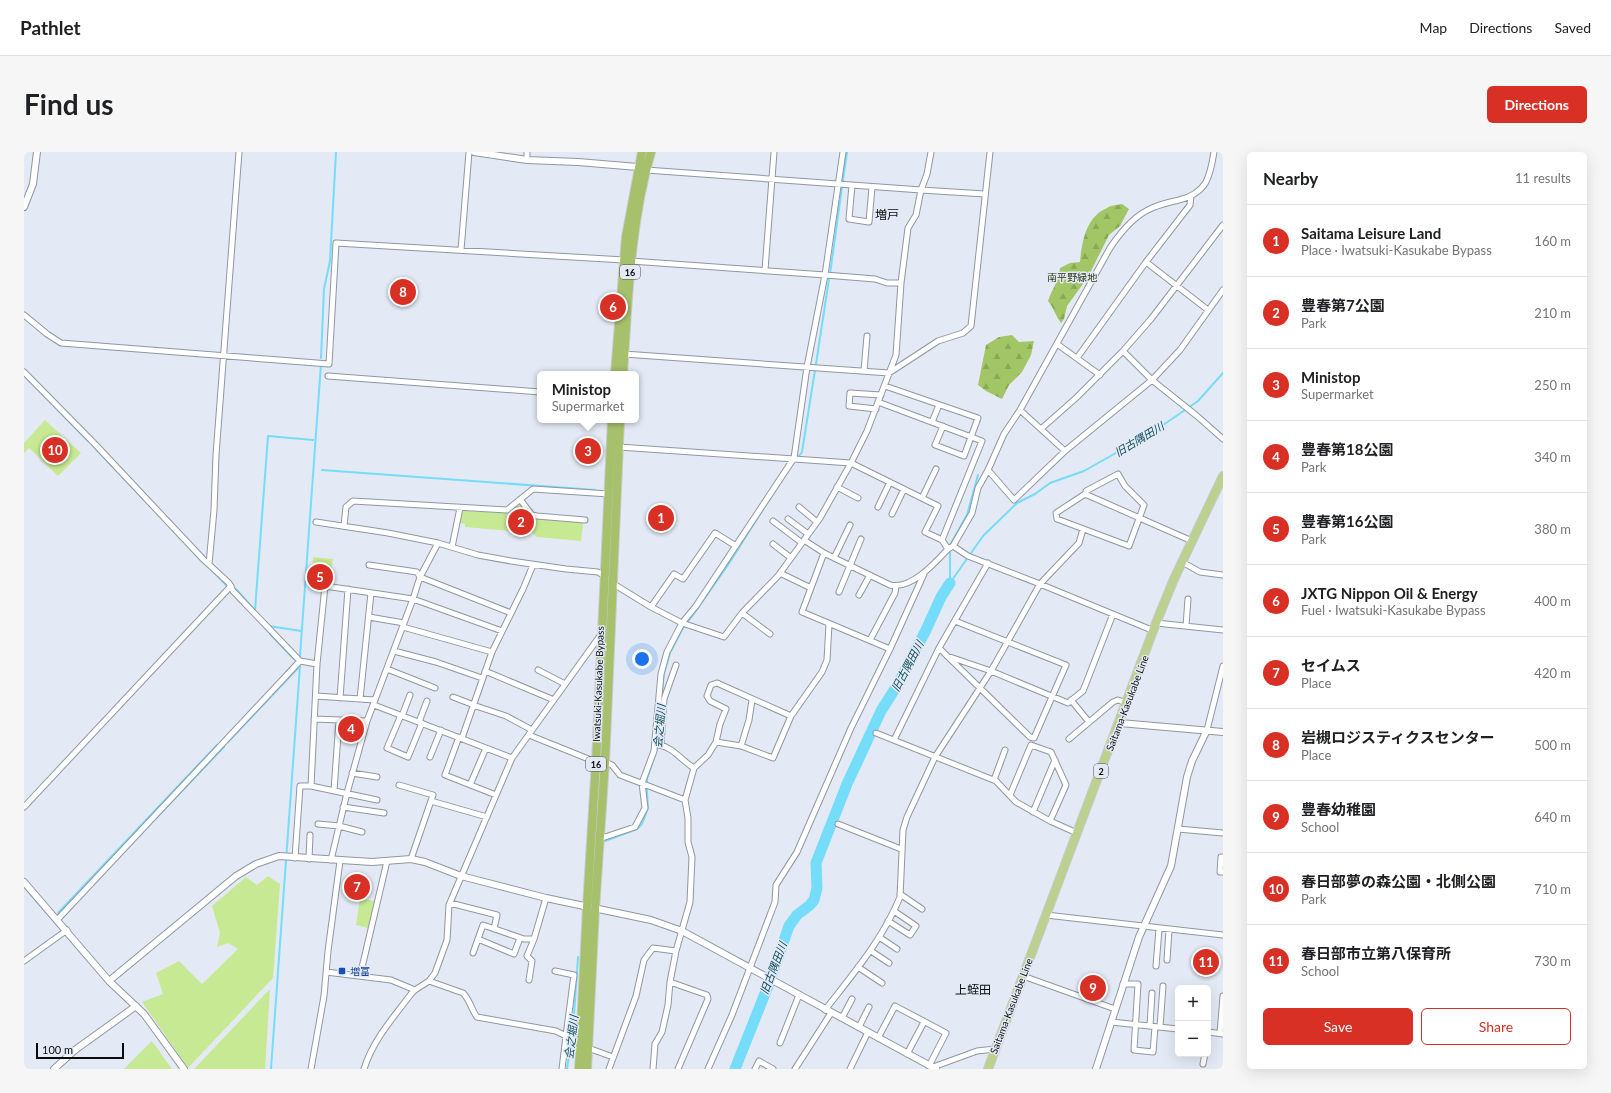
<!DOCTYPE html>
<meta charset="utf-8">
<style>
:root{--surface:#fff;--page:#f6f6f6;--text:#202124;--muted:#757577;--line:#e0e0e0;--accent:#d93025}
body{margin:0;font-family:Lato,"Noto Sans JP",sans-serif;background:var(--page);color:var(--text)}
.controls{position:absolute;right:12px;bottom:12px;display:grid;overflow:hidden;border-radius:6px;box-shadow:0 4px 16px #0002}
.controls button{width:36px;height:36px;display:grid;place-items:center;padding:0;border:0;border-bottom:1px solid var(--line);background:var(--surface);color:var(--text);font:20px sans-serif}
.scale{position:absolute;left:12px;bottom:10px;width:88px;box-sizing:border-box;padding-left:4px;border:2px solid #090c0f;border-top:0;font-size:11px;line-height:14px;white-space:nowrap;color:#090c0f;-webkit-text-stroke:3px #e3eaf5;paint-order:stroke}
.you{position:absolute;left:618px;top:507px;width:14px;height:14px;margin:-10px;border:3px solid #fff;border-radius:50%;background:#1a73e8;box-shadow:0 0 0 6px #1a73e833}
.badge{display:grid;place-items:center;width:26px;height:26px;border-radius:50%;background:var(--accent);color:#fff;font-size:13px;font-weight:700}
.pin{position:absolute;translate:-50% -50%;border:2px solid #fff;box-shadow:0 1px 4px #0006}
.popup{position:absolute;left:513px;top:219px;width:102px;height:52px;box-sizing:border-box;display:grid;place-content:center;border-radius:6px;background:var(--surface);filter:drop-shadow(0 1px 3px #0005);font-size:13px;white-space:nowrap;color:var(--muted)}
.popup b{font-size:15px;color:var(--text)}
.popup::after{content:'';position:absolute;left:50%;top:100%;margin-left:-8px;border:8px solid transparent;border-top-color:var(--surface)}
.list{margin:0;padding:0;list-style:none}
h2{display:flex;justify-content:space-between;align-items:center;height:52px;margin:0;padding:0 16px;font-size:17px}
h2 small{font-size:13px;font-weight:400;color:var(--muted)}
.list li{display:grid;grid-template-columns:26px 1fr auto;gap:12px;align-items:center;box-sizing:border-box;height:72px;padding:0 16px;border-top:1px solid var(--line)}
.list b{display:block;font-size:15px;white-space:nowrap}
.list p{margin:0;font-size:13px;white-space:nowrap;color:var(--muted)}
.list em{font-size:13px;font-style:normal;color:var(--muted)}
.actions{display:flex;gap:8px;padding:12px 16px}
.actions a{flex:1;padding:9px 0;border:1px solid var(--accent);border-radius:6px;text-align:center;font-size:14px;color:var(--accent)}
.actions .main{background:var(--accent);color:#fff}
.map{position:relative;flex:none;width:1199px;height:917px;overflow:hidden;border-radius:6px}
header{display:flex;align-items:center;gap:24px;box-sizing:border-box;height:56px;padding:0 20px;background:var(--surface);border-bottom:1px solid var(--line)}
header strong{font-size:19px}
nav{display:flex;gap:22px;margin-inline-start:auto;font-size:14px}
.intro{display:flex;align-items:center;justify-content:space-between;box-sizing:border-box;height:96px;padding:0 24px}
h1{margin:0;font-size:28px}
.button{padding:10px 18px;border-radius:6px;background:var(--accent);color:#fff;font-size:14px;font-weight:700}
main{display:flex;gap:24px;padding:0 24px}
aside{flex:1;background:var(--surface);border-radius:6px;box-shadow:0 4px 16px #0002}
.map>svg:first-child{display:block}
.green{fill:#c8e993}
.forest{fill:url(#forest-firs)}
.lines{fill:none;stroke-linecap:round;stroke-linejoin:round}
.stream{stroke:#75dcf9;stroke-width:2}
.river{stroke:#75dcf9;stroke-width:11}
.minor-casing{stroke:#9097a0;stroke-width:7}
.tertiary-casing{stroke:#9097a0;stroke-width:8}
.primary-casing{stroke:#c9caca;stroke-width:10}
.trunk-casing{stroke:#c9caca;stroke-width:10}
.minor{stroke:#fff;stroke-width:5}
.tertiary{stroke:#fff;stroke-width:6}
.primary{stroke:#bcd090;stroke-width:8}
.trunk{stroke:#a6c06b;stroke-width:8}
.transit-dot{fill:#1a4fb4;stroke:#e3eaf5;stroke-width:1.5}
.labels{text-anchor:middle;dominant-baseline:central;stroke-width:3;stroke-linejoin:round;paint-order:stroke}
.shield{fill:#e3eaf5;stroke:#4a4f54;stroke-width:1}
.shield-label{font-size:9px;font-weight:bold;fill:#090c0f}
.park-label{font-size:10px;fill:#2c3912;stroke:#e3eaf5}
.street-label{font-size:10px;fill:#090c0f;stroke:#e3eaf5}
.transit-label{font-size:10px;fill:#164399;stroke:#e3eaf5;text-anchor:start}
.water-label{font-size:11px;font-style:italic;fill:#104d5c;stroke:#e3eaf5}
.quarter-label{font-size:12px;fill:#090c0f;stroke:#e3eaf5}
</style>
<header>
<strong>Pathlet</strong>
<nav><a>Map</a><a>Directions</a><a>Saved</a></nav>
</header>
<div class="intro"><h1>Find us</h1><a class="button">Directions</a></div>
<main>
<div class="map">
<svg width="1199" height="917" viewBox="0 0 1199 917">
<defs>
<pattern id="forest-firs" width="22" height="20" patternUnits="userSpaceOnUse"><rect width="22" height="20" fill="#a2c565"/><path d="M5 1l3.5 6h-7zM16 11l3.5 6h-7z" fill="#8aa856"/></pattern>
</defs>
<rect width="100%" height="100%" fill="#e3eaf5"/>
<path class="green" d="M 21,268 L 57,301 L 34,324 L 5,296 L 0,301 L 0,291 Z
M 497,352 L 507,364 L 557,369 L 559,372 L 557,389 L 513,385 L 508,381 L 441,375 L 441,372 L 436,371 L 437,362 L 439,359 L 483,361 Z
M 289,405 L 309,407 L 307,421 L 304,421 L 303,429 L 299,431 L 298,440 L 287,438 Z
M 317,570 L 338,571 L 339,573 L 335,587 L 323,587 L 324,581 L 316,580 Z
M 244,724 L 256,732 L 249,826 L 164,916 L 118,850 L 139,842 L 132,821 L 155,809 L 178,832 L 214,797 L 204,791 L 193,795 L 196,781 L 188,754 L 222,725 L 233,733 Z
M 336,746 L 351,749 L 344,776 L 332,773 Z
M 246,837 L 241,917 L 170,917 Z
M 128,889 L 148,917 L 100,917 Z"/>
<path class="forest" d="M 1098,52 L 1105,57 L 1096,74 L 1085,83 L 1064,125 L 1043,154 L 1040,167 L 1037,171 C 1031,163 1030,156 1024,149 C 1028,137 1035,129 1036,116 L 1046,111 L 1056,110 C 1058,89 1062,65 1083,56 C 1087,53 1093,53 1098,52 Z
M 988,183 L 995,190 L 1010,189 L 1007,203 L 998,220 L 985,233 L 978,247 L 962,239 L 954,233 L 962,193 L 975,185 Z"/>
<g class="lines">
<path class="stream" d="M 819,28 L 823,0
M 806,122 L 818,35
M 297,206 L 300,137 L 306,109 L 312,0
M 792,212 L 805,127
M 30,254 L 64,289
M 70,295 L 127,355
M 768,313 L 778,300 L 791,218
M 298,318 L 571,338
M 185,415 L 202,433
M 926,430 L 926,393 L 943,363 L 954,323
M 926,431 L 959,384 L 993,351 L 1011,342 L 1026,331 L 1060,319 L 1129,280 L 1174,249 L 1199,221
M 212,437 L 234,462
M 231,458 L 244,284 L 289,288
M 245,474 L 277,479
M 246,482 L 270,507
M 276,504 L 297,212
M 638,541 L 640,521 L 646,501 L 659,476 L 669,463 L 704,413 L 751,338
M 636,565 L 637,548
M 204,590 L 275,515
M 114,685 L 200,595
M 581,689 L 613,677 L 618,672 L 624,656 L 623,640 L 623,627 L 634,594
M 34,761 L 193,593
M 247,917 L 276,514
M 543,917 L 549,877 L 554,805"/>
<path class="river" d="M 711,917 L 744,834 L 765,774 L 773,763 L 786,753 L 790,748 L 793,736 L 792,711 L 823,632 L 857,559 L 874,532 L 902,478 L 917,445 L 926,431"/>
<g class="minor-casing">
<path id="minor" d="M 503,8 L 503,0
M 622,18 L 897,38 L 961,42
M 828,33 L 825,67 L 845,70 L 848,35
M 437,98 L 445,0
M 607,109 L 801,123 L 851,127 L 863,131 L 877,131
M 1122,110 L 1184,158
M 741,118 L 750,0
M 0,163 L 23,182 L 37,191 L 305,212 L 312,91 L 600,108
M 1033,192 L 1076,223
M 1099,199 L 1128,228 L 1173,264 L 1199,287
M 600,202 L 865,221 L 914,189 L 939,181 L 947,174 L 966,0
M 1053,206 L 1122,110 L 1166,53 L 1167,44
M 840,219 L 843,184
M 0,220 L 69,290 L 179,407 L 205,431 L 209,439 L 276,509 L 293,512
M 304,224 L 516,240
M 861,234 L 954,266 L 940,304 L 911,293 L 919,274
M 854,250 L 958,289 L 918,388
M 852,257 L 825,254 L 826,241 L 857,243
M 996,258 L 1041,299
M 908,270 L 915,253
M 1018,276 L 1052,246 L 1099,199 L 1127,167 L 1199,73
M 595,295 L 827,311 L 914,354 L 901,380 L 918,388 L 924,397 L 929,394 L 944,404 L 1016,432 L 1130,479
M 964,318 L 990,348 L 1041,299 L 1128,228 L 1156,198 L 1199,138
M 813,335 L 834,346
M 1062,343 L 1062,339 L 1094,322 L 1101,334 L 1120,353 L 1105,394 L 1033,367 L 1032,361 L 1061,342 L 1168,389
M 898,346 L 912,317
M 498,350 L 508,363 L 513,364 L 561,368
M 775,355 L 793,370
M 854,355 L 866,330
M 868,362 L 880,337
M 764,367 L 784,382
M 749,369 L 778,391
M 292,370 L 364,381 L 414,391 L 454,403 L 487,409 L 542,417 L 574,420 L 582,425
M 320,374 L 322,355 L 329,349 L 483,358 L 509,337 L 585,342
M 780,388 L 800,401 L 866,433 C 887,438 911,411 924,397
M 749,392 L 767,406
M 929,394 L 948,361 L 954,336 L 964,318 L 980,282 L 996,258 L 1086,96 C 1096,81 1111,63 1128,56 C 1137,52 1146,50 1155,48 C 1183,41 1186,25 1190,0
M 428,395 L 436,356
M 800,401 L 778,460 L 866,497
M 810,406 L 826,373
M 1158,410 L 1176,420 L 1199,423
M 185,412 L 190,358 L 192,303 L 215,0
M 345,413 L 393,420 L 396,425 L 487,461
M 756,421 L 787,436
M 588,431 L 627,455 L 658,471 L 700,485 L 718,461 L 754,424 L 796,366 L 827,311 L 843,279 L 872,203 L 877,131 L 884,76 L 892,63 L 897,38 L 903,22 L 907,0
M 815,440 L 837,387
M 835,443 L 846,423
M 627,455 L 650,422 L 659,427 L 691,381 L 712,394
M 718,461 L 746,482
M 345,465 L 380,471
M 1132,471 L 1199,478
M 1162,474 L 1164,447
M 379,475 L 468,500
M 846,488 L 871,441 L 872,434
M 915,496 L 1006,585 L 1010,586 L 1042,513 L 931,469
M 370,499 L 412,510 L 458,526
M 923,504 L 967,519 L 1044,551 L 1059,539 L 1089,462
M 363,517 L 411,536
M 514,518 L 541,532
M 461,519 L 530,548
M 292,544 L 351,548
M 429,545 L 450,553
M 316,546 L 324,437
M 336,547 L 347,441
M 1047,548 L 1065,570
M 350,553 L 488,606
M 449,553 L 482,564 L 508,578
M 377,563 L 363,596 L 384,605 L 398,571
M 378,564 L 386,543
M 290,567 L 343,569
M 395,570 L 403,549
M 1183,578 L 1199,514
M 852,581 L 972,629 L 992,650 L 1026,669 L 1053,681
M 505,583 L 572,610
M 435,585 L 421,623 L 472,643
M 438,586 L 468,500 L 499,437 L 509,413
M 1045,587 L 1089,550 L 1094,548 L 1103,551
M 870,588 L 915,496 L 964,411
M 692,590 L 717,594 L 749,606 L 767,564 L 798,520 L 803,508 L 805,472
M 635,593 C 649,595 658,609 670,616
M 637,593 L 640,547 L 652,513
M 717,594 L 725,568 L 728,548
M 406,605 L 417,578
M 581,610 L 588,613 L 596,623 L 661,648
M 328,621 L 353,625
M 970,628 L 981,598
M 375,633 L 409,643 L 387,707
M 446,633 L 462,596
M 287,634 L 293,512 L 301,434 L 389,447 L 478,479
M 310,639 L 315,568
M 986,643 L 1007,593 L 1027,600 L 1042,633 L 1026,669
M 407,649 L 463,665
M 0,655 L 207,434
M 319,655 L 360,661
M 1009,660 L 1031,608
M 294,672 L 315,674 L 338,680
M 814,672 L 877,697
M 1154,677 L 1199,681
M 575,687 L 611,675 L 621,656 L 618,631 L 630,599 L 637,522 L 643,500 L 658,471 L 672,454 L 770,306 L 783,215 L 801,123 L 819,0
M 1199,705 L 1197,705 L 1196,720 L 1199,720
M 271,706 L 276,634 L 287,634 L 353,648
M 285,707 L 286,683
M 307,708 L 323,641 L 343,569 L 389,447 L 396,425 L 414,391
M 876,742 L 898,757
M 426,751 L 473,763 L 470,777
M 1022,763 L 1199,783
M 33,768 L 276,509
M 864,769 L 886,783 L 892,774 L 870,759
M 855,785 L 873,797
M 454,787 L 490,802 L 496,786
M 847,799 L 865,811
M 449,801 L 459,773 L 500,787 L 510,787
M 1143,808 L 1145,778
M 0,809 L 43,778
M 1132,814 L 1135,777
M 834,815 L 858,831
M 531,819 L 550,823 L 542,884 L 556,891
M 302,820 L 367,828 L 391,838
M 336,824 L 363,709
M 999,824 L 1091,857
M 505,828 L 508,809 L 503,804 L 510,787 L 522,746
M 405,829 L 439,841 C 446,848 447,857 453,865 L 532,879 L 542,884 L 538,917
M 646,830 L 683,843 L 684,847 L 654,917
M 1099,832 L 1114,832 L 1110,898 L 1129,900 L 1131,875
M 801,858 C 829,822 859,787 876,745 L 879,678 L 883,665 L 911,605 L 967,519 L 1016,432 L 1055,391 L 1059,377
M 818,866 L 828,847
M 1087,870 L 1154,877
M 1126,874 L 1128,841
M 835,875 L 845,855
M 1136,875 L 1139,834
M 1184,880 L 1199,882
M 1196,881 L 1199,844
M 854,886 L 871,854 L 922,881 L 905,914
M 756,891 L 775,843
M 564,896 L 589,905
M 883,902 L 900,870
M 1179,912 L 1181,902
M 909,915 L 953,899 L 971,897
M 287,917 L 300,844 L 304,799 L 316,709
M 340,917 C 349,888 369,866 387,842 L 391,838 L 405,829 L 411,821 L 423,788 L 425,753 L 488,606 L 578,481
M 585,917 L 612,844 L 620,808 L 629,796 L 652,799
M 629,917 L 631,892 L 638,880 L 644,853 L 646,830 L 652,799 L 666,750 L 668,705 L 664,690 L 664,666 L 661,648 L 670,616 L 684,603 L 692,590 L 696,572 L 702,557 L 686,549 L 683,544 L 687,533 L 693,531 L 767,564
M 684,917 L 708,863 L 751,750 L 752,733 L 773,700 L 827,576 L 866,497 L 900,422
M 731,917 L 735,909 L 749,917
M 771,917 L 807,861
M 826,917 L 844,880"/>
</g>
<g class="tertiary-casing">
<path id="tertiary" d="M 450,0 L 503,8 L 554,10 L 614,15 L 618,17
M 0,55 L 9,32 L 13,0
M 1096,571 L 1199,580
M 0,730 L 85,829 L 120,862 L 160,917
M 85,829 L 212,724 L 232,712 L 255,704 L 348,710 L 387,707 L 401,710 L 437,724 L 522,746 L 627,768 L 658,779 L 912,917
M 30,917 L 51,898 L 112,854
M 1072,917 L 1115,785 L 1147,714 L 1163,625 L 1168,609 L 1183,578"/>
</g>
<g class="primary-casing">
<path id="primary" d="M 964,917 L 1132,471 L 1150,427 L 1199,324"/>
</g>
<g class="trunk-casing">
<path id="trunk" d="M 591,222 L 602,85 L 618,0
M 599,222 C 604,148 606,71 627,0
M 555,917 L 563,755 L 572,610 L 588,268
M 563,917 L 571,757 L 581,610 L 596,268"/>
</g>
<use href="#minor" class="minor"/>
<use href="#tertiary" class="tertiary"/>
<use href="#primary" class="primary"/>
<use href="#trunk" class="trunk"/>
</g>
<rect class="transit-dot" x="314" y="815" width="8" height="8" rx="2"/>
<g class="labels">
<g class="shield">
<rect x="596" y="113" width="20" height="14" rx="3"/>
<rect x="562" y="605" width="20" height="14" rx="3"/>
<rect x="1070" y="612" width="14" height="14" rx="3"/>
</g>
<g class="shield-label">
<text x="606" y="120">16</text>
<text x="572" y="612">16</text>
<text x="1077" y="619">2</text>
</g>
<g class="park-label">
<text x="1048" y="125">南平野緑地</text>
</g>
<g class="street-label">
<text transform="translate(574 532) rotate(-88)">Iwatsuki-Kasukabe Bypass</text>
<text transform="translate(1103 551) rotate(-69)">Saitama-Kasukabe Line</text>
<text transform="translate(987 854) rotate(-69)">Saitama-Kasukabe Line</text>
</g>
<g class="transit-label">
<text x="326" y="819">増富</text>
</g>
<g class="water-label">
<text transform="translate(1115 287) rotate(-31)">旧古隅田川</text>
<text transform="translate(883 514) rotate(-62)">旧古隅田川</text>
<text transform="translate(635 574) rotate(-85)">会之堀川</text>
<text transform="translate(749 816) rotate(-69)">旧古隅田川</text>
<text transform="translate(547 885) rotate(-83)">会之堀川</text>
</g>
<g class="quarter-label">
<text x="863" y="62">増戸</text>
<text x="949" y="837">上蛭田</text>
</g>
</g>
</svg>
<div class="controls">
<button>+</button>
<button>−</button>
</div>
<div class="scale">100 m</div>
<div class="you"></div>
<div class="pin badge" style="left:637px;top:366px">1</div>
<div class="pin badge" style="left:497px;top:370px">2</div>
<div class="pin badge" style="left:564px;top:299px">3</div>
<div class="popup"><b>Ministop</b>Supermarket</div>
<div class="pin badge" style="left:327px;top:577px">4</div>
<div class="pin badge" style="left:296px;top:425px">5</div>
<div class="pin badge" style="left:589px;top:155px">6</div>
<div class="pin badge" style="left:333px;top:735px">7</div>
<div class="pin badge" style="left:379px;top:140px">8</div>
<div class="pin badge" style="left:1069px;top:836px">9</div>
<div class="pin badge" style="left:31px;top:298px">10</div>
<div class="pin badge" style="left:1182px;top:810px">11</div>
</div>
<aside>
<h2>Nearby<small>11 results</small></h2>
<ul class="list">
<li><span class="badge">1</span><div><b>Saitama Leisure Land</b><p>Place · Iwatsuki-Kasukabe Bypass</p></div><em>160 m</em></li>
<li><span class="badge">2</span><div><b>豊春第7公園</b><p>Park</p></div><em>210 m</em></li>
<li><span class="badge">3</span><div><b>Ministop</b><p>Supermarket</p></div><em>250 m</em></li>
<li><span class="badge">4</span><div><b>豊春第18公園</b><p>Park</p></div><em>340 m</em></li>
<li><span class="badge">5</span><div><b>豊春第16公園</b><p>Park</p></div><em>380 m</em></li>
<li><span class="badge">6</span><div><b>JXTG Nippon Oil &amp; Energy</b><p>Fuel · Iwatsuki-Kasukabe Bypass</p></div><em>400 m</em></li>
<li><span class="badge">7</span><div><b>セイムス</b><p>Place</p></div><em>420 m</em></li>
<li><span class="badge">8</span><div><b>岩槻ロジスティクスセンター</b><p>Place</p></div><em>500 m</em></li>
<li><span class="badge">9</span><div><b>豊春幼稚園</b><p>School</p></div><em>640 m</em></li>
<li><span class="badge">10</span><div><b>春日部夢の森公園・北側公園</b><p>Park</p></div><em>710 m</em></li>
<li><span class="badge">11</span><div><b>春日部市立第八保育所</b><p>School</p></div><em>730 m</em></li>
</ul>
<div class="actions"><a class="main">Save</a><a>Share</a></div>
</aside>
</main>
